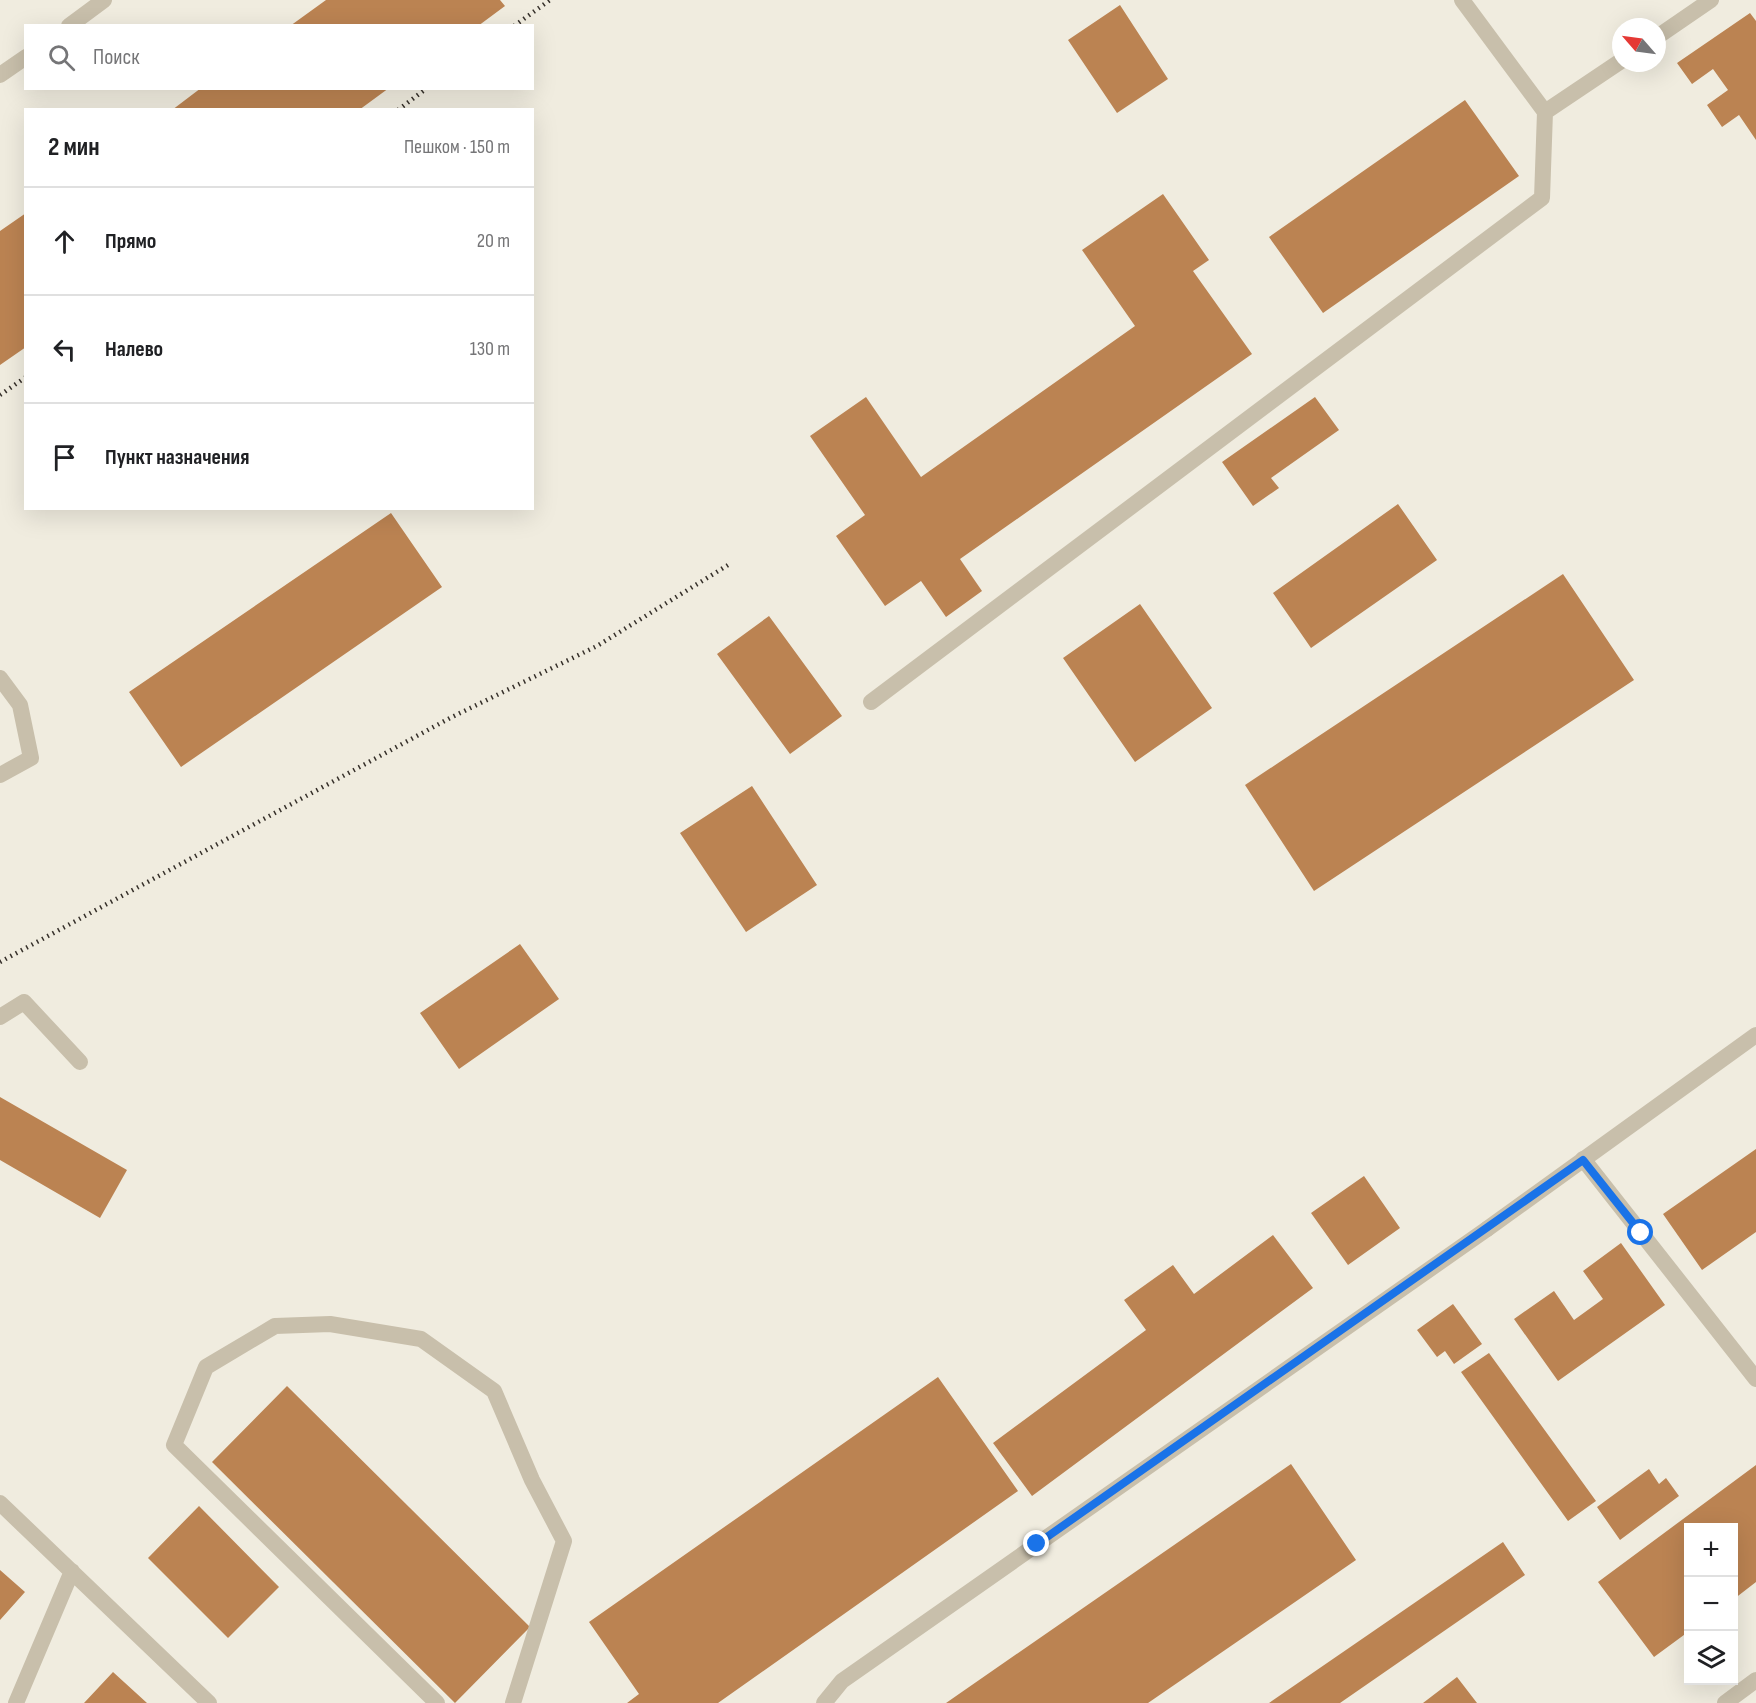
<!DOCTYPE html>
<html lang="ru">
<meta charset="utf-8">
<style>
:root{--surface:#fff;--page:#f6f6f6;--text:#202124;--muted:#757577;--line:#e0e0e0}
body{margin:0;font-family:"Sofia Sans Condensed",sans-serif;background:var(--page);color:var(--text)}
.controls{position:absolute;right:18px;bottom:18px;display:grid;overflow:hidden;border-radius:0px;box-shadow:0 6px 24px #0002}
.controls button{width:54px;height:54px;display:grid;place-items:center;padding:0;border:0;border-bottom:2px solid var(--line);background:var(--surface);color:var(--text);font:30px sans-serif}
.compass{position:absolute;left:1612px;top:18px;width:54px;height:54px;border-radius:50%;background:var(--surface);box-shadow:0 6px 24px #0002;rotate:298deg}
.stop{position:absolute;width:18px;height:18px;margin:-14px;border:4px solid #1a73e8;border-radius:50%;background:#fff}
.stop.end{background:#1a73e8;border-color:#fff;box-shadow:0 2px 6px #0008}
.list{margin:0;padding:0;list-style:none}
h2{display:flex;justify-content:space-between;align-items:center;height:78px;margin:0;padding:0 24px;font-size:26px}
h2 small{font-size:20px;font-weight:400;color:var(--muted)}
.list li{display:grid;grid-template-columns:39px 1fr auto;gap:18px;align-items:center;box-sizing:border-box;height:108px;padding:0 24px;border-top:2px solid var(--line)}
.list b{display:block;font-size:22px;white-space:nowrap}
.list em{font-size:20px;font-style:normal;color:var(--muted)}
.icon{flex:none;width:33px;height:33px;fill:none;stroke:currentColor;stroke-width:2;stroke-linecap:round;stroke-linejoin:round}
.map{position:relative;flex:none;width:1756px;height:1703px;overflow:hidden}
.search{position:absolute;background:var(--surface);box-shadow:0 6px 24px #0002;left:24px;top:24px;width:510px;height:66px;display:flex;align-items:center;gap:15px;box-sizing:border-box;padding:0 21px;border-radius:0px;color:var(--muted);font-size:22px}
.panel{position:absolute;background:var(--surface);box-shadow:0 6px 24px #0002;left:24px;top:108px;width:510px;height:402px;border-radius:0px}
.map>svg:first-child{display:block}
.building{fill:#bb8352}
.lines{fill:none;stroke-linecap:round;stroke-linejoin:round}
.service{stroke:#c8bfab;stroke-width:16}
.minor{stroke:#c8bfab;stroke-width:16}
.tertiary{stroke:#c8bfab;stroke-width:16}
.rail{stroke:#36302a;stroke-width:4.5;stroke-dasharray:1.5 4.5;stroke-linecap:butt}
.route{stroke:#1a73e8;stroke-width:8}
</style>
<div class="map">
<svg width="1756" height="1703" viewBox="0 0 1756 1703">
<rect width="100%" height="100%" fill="#f0ecdf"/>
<path class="building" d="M 326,0 L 500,0 L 505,6 L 478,26 L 290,26 Z
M 1120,5 L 1168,79 L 1117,113 L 1068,40 Z
M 1750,13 L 1756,21 L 1756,140 L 1739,115 L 1722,127 L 1707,105 L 1728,90 L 1713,69 L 1692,84 L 1677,63 Z
M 201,88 L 389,88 L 359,110 L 172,110 Z
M 1465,100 L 1519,176 L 1323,313 L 1269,237 Z
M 1163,194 L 1209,260 L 1193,271 L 1252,354 L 960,559 L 982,591 L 946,617 L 921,581 L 885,606 L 836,536 L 865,515 L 810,436 L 866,397 L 921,477 L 1135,326 L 1082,250 Z
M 26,213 L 26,347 L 0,365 L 0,231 Z
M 1315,397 L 1339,430 L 1271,478 L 1279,488 L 1253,506 L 1222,462 Z
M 1398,504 L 1437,560 L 1311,648 L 1273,593 Z
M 391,513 L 442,587 L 181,767 L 129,692 Z
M 1563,574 L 1634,680 L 1314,891 L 1245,785 Z
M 1140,604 L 1212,708 L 1135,762 L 1063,658 Z
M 769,616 L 842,716 L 790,754 L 717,654 Z
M 752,786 L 817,885 L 746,932 L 680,833 Z
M 520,944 L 559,999 L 459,1069 L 420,1013 Z
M 0,1097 L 127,1170 L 100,1218 L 0,1160 Z
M 1756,1149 L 1756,1232 L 1702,1270 L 1663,1214 Z
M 1364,1176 L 1400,1228 L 1348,1265 L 1311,1213 Z
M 1273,1235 L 1313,1288 L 1032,1496 L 993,1443 L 1146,1330 L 1124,1300 L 1173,1265 L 1194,1294 Z
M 1621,1243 L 1665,1305 L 1558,1381 L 1514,1319 L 1554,1291 L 1574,1320 L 1603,1299 L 1583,1271 Z
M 1453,1304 L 1482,1344 L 1454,1364 L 1445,1351 L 1437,1357 L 1417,1330 Z
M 1489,1353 L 1596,1501 L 1568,1521 L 1461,1372 Z
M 938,1377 L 1018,1491 L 718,1703 L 627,1703 L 639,1694 L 589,1622 Z
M 287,1386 L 530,1627 L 455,1703 L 212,1462 Z
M 1291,1464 L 1356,1560 L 1148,1703 L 946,1703 Z
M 1756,1465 L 1756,1582 L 1734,1599 L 1734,1528 L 1688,1528 L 1688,1632 L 1654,1657 L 1598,1582 Z
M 1649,1469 L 1659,1484 L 1666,1478 L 1679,1496 L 1620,1540 L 1597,1507 Z
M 199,1506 L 279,1587 L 228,1638 L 148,1558 Z
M 1503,1542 L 1525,1575 L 1340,1703 L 1269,1703 Z
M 0,1570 L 25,1592 L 0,1620 Z
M 113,1672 L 147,1703 L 84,1703 Z
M 1457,1677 L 1477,1703 L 1423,1703 Z"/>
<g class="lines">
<path class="service" d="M 1462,0 L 1545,112
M 1657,37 L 1711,0
M 0,678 L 20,705 L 31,758 L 0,775
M 871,702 L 1542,198 L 1545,112 L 1621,61
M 0,1017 L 24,1002 L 80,1062
M 1583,1159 L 1756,1379
M 0,1503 L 209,1703
M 16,1703 L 72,1571
M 437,1703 L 174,1445 L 206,1367 L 275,1326 L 330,1324 L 421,1339 L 494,1391 L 532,1480 L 564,1541 L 513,1703
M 824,1703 L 842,1681 L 1487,1229
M 1725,1703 L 1756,1680"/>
<path class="minor" d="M 1487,1229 L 1756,1035"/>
<path class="tertiary" d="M 69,26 L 104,0
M 0,75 L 26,57"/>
<path class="rail" d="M 514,26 L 550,0
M 398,110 L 427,88
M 0,395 L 26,377
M 0,962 L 450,718 L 597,646 L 728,565"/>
</g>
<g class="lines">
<path class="route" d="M 1037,1544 L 1583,1160 L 1641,1233"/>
</g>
</svg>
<div class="controls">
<button>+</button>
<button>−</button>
<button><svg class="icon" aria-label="layers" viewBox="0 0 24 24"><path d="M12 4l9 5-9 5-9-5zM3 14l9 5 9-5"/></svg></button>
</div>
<svg class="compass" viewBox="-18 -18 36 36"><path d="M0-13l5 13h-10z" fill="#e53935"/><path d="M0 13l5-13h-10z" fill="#757577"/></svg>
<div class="stop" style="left:1641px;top:1233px"></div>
<div class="stop end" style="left:1037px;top:1544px"></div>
<div class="search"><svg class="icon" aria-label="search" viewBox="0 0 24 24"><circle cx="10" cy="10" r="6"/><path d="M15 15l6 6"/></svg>Поиск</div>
<section class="panel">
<h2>2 мин<small>Пешком · 150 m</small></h2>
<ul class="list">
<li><svg class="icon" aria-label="ahead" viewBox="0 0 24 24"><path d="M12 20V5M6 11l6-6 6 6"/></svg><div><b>Прямо</b></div><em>20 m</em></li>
<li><svg class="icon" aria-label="left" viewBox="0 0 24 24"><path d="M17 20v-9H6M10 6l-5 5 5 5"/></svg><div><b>Налево</b></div><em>130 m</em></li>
<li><svg class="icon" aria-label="arrive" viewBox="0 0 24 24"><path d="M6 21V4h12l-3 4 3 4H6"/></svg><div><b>Пункт назначения</b></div></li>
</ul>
</section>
</div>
